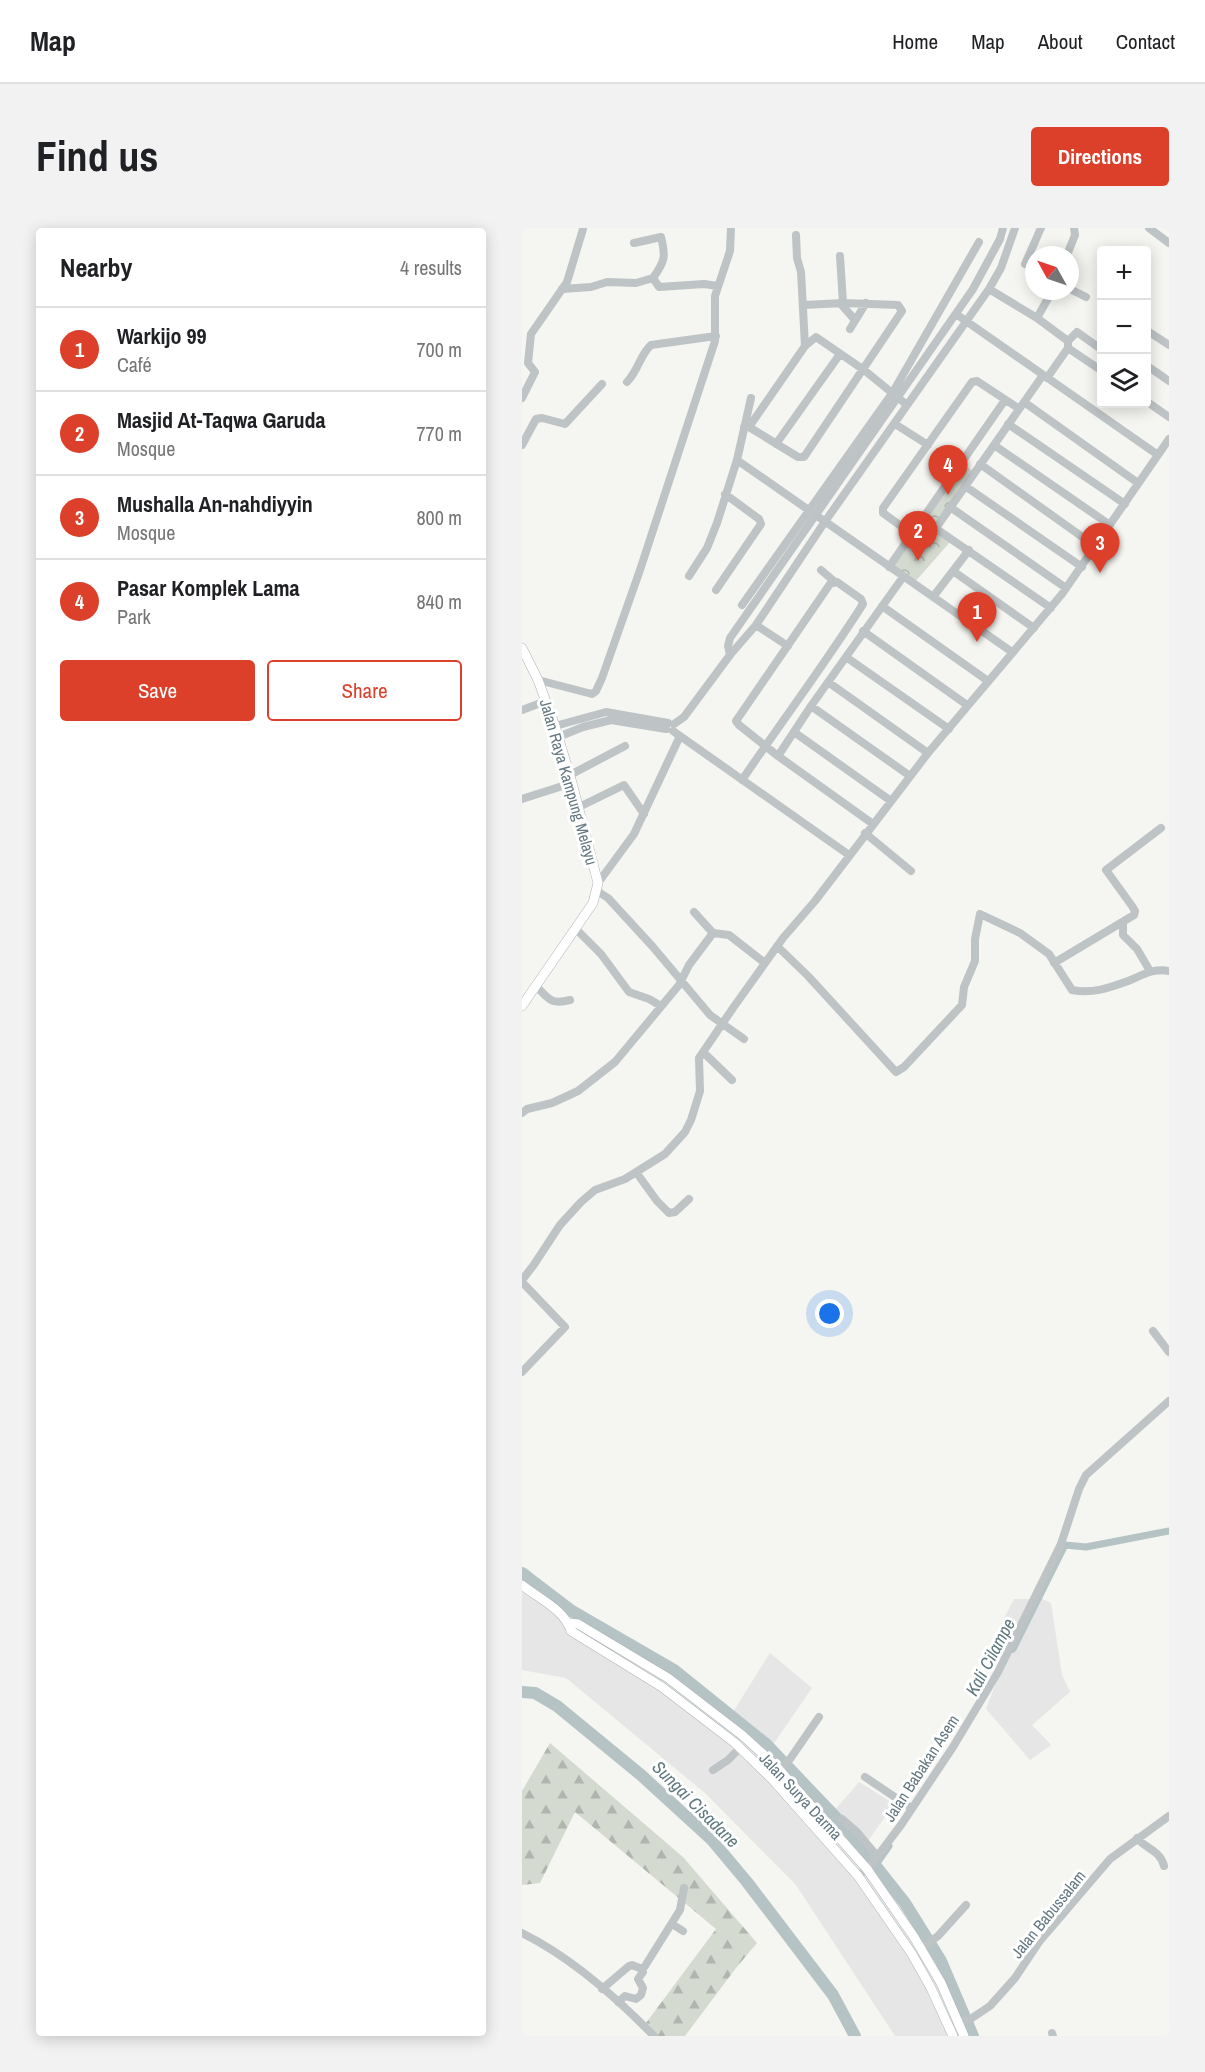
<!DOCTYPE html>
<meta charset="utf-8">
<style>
:root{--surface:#fff;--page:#f2f2f2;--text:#202124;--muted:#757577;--line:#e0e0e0;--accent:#dc402a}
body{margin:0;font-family:"Archivo Narrow",sans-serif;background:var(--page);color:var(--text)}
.controls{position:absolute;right:18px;top:18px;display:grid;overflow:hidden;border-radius:6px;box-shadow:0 3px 15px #0003}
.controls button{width:54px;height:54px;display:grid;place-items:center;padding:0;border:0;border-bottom:2px solid var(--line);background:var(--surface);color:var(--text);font:30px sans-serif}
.compass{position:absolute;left:503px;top:18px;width:54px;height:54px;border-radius:50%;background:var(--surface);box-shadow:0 3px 15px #0003;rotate:310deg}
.you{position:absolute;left:308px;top:1086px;width:21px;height:21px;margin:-15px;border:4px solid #fff;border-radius:50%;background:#1a73e8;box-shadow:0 0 0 9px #1a73e833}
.badge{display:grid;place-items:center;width:39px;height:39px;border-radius:50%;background:var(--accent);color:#fff;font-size:20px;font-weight:700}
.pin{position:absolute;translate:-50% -50px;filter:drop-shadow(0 2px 3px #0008)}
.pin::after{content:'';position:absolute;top:32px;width:21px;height:18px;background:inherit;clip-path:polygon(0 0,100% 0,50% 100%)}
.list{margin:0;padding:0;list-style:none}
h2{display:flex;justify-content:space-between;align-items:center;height:78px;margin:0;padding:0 24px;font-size:26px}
h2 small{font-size:20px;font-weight:400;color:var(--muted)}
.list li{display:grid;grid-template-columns:39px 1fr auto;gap:18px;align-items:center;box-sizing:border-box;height:84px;padding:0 24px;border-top:2px solid var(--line)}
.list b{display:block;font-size:22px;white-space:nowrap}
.list p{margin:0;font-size:20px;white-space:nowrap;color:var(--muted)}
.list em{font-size:20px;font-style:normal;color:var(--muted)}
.actions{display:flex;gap:12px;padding:18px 24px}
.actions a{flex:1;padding:14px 0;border:2px solid var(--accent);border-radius:6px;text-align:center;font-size:21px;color:var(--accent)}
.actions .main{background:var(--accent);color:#fff}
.icon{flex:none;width:33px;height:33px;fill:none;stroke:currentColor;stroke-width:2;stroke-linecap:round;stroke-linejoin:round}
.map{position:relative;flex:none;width:647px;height:1808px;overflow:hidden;border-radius:6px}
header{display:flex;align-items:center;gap:36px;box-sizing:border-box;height:84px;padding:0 30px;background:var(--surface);border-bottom:2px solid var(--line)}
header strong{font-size:28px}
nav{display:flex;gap:33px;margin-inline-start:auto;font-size:21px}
.intro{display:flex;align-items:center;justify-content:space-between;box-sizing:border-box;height:144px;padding:0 36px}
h1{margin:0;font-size:42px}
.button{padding:15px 27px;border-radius:6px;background:var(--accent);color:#fff;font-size:21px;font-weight:700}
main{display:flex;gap:36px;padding:0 36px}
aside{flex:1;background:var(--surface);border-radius:6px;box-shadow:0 3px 15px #0003}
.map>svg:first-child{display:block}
.built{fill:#e5e6e5}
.forest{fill:url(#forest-firs)}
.park{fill:url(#park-crowns)}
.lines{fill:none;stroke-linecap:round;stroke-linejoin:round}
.canal{stroke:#b5c3c5;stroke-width:7}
.river{stroke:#b5c3c5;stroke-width:12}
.major-casing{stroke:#afb5b8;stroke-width:10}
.minor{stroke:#bec3c5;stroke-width:8}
.major{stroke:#fff;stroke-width:9}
.labels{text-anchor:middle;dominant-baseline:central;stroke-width:6;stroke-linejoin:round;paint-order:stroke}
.street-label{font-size:16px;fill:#657881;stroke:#fff}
.water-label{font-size:18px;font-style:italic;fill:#607a7f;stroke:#fff}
</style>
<header>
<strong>Map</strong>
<nav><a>Home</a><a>Map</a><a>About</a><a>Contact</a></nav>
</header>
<div class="intro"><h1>Find us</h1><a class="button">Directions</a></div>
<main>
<aside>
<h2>Nearby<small>4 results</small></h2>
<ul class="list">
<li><span class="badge">1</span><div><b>Warkijo 99</b><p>Café</p></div><em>700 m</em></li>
<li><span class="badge">2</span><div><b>Masjid At-Taqwa Garuda</b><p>Mosque</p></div><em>770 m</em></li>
<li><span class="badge">3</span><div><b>Mushalla An-nahdiyyin</b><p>Mosque</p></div><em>800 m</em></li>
<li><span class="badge">4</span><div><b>Pasar Komplek Lama</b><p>Park</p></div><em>840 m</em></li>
</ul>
<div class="actions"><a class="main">Save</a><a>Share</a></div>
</aside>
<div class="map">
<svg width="647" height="1808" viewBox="0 0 647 1808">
<defs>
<pattern id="forest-firs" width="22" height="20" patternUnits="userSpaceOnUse" patternTransform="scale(1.5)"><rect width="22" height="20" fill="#d5dad0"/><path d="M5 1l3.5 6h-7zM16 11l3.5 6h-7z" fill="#b0b6ae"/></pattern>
<pattern id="park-crowns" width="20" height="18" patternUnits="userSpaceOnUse" patternTransform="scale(1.5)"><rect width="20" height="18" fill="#d5dad0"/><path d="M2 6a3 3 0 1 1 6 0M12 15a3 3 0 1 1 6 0" fill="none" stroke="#b0b6ae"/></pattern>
</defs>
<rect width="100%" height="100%" fill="#f5f5f1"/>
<path class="built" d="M 5,1340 L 31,1366 L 157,1444 L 211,1484 L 248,1425 L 290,1460 L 250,1518 L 312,1583 L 337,1554 L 372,1576 L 343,1617 L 408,1705 L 436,1763 L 455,1808 L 373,1808 L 274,1657 L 183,1565 L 44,1450 L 0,1442 L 0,1344 Z
M 492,1371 L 520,1371 L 529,1375 L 540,1447 L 548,1464 L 510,1497 L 529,1517 L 508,1532 L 464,1481 L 482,1434 L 465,1423 Z"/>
<path class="forest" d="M 28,1515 L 161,1629 L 235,1715 L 214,1740 L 163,1808 L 133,1808 L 124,1795 L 194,1701 L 53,1584 L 18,1655 L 0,1657 L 0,1563 Z"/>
<path class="park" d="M 440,234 L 451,244 L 413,299 L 401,290 Z
M 401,293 L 429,313 L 392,355 L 370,339 Z"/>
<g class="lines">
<path class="canal" d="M 491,1421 L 543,1317 L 564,1319 L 647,1303
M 353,1638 L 367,1618"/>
<path class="river" d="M 0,1345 L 50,1383 L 152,1442 L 244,1516 L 323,1599 L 383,1675 L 419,1733 L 451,1808
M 0,1464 L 13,1465 L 35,1478 L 119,1547 L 189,1611 L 225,1654 L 311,1767 L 333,1808"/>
<g class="major-casing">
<path id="major" d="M 0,420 L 16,452 L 33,498 L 50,555 L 76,655 L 71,675 L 0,778
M 0,1357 C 16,1370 43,1382 49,1403 L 140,1459 L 213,1515 L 250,1551 L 336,1648 L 390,1726 L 409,1760 L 431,1808
M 47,1395 L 56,1396 L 146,1450 L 220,1507 L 253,1537 L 345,1641 L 392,1709 L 419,1755 L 442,1808"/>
</g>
<path class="minor" d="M 627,0 L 647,15
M 274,7 L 275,30 L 279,44 L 283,118
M 112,15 L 139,9 C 144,29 143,33 131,50 L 137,59 L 182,56 L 196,58
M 545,27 L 553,7 L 552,0
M 318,28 L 321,75
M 503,36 L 519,0
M 40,61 L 69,59 L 85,54 L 114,55 L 131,50
M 467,61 L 515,90 L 530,63
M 548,61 L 564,69
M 318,75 L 333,92
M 434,86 L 636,227
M 515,90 L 546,113 L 546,120 L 525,150
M 328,101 L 344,75
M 624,102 L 647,117
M 546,113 L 555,104 L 576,119 L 580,118
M 546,120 L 580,143
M 624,137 L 647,153
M 105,154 C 116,143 118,127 129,117 L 194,108
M 0,170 L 13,144 L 6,135 L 9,106 L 45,54 L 61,1
M 624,173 L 647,189
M 502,174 L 616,255
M 373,196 L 406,217
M 486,196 L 603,276
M 222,199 L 227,199 L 283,118 L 294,109 L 342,142 L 385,177
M 227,199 L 276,229 L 282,229 L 380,83 L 376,77 L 321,75 L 282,77
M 254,216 L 318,126
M 0,217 L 14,191 L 20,190 L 43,196 L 80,156
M 472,217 L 588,297
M 215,232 L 490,424
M 458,236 L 573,318
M 443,258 L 560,339
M 428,279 L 544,360
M 400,291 L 529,380
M 414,300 L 521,147
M 390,306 L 361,285 L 361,280 L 450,154 L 455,153 L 496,180
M 367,339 L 483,172
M 299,342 L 313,354
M 431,343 L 512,400
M 167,348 L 185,320 L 195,295 L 215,232 L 229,170
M 194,362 L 239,296 L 237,291 L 203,266
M 411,369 L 447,322
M 220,377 L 371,164 L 457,14
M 360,378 L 466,453
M 234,397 L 266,418
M 341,403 L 445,477
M 208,427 L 206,418 L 208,410 L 451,61 L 478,11 L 481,0
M 324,429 L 427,501
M 16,452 L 70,466 L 74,463 L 80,450 L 118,342 L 193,113 L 193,68 L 208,23 L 209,0
M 306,454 L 406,525
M 289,478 L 388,548
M 0,482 L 24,473
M 152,496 L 162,489 L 208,427 L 234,397 L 302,295 L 467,61 L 479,40 L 493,0
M 33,498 L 84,484 L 146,495
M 151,503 L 327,627
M 272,504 L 369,573
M 36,509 L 61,499 L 89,492 L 144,501
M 256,528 L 289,478 L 381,349
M 48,547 L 103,518
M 220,552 C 260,493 303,436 341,376 L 339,371 L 315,354 L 308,356 L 214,493 L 217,497 L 256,528 L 351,596
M 0,571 L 50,555
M 57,579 L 102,557 L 122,586
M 343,605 L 389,643
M 76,655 L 112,606 L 158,508
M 75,663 L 86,670 L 131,719 L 188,787 L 222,811
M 601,694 L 601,707 L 615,721 L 628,743
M 54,701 L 79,726 L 107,764 L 127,771 L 139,778
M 191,705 L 207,707 L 243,735
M 255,718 L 286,748 L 374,844 L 382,839 L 440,777 L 442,759 L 453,733 L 453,711 L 458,686 L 498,705 L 527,726 L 550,762 C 570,766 587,760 606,753 C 621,747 631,740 647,743
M 532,735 L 612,687 L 613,683 L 610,678 L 584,642 L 639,600
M 14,758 C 27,771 28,777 48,772
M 181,824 L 210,852
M 0,885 L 5,881 L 30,875 L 56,863 L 93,834 L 157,757 L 167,737 L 191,705 L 172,684
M 114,944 L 135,973 L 147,985 L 153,984 L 167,971
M 0,1052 L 11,1038 L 38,997 L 59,974 L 73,962 L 103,951 L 143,926 L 163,904 L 169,892 L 178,863 L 177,830 L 211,780 L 261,710 L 293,673 L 406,525 L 540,366 L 647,211
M 0,1054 L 43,1099 L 0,1144
M 631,1103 L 647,1124
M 191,1542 L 206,1532 L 218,1520
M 258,1542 L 268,1531 L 297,1489
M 343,1549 L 389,1580
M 320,1591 L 335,1604 L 355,1628
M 615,1610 C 624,1621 639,1623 642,1638
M 336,1648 L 348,1638 L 379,1597 L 431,1519 L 476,1444 L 539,1316 L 557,1261 L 564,1247 L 647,1173
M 150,1696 L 161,1703
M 0,1705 C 49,1729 94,1769 132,1808
M 399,1720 L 416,1708 L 444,1677
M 80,1761 L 107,1738 L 110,1737 L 120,1741 L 123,1738 L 158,1682 L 162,1660
M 96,1774 L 103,1768 L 114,1771 L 119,1767 L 121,1760 L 116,1751 L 121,1744 L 120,1741
M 432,1797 L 450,1790 L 468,1778 L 493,1750 L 517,1714 L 588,1631 L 647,1588
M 530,1805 L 531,1808"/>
<use href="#major" class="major"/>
</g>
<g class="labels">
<g class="street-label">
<text transform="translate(47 554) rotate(74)">Jalan Raya Kampung Melayu</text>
<text transform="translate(399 1540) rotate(-57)">Jalan Babakan Asem</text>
<text transform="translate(279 1568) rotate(47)">Jalan Surya Darma</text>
<text transform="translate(526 1686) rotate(-51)">Jalan Babussalam</text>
</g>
<g class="water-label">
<text transform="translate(468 1429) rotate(-62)">Kali Cilampe</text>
<text transform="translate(174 1576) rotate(45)">Sungai Cisadane</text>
</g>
</g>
</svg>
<div class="controls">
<button>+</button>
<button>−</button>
<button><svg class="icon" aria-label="layers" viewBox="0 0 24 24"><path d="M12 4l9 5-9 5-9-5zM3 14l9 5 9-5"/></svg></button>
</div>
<svg class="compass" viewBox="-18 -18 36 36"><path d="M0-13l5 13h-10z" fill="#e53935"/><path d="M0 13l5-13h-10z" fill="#757577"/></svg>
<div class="you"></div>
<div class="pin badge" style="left:455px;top:414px">1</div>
<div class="pin badge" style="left:396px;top:333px">2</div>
<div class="pin badge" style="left:578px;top:345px">3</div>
<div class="pin badge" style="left:426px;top:267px">4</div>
</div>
</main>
